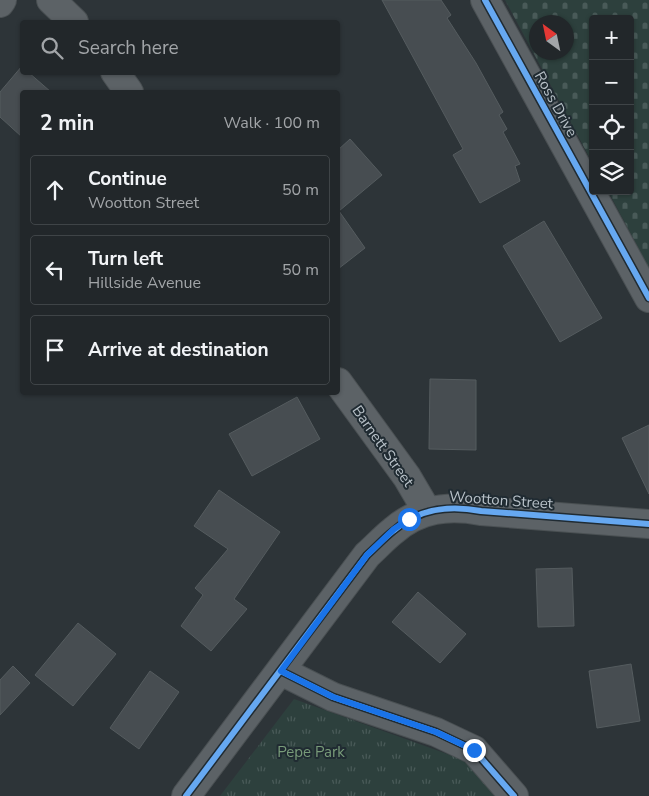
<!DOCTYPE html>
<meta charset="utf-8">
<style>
:root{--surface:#22272a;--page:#2a2f32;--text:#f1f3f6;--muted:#a2a5a8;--line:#3f4447}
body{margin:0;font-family:"Nunito Sans",sans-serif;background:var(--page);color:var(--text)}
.controls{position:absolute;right:15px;top:15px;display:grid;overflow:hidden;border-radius:5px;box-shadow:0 1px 4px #0004}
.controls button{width:45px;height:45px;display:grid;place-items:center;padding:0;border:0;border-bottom:1px solid var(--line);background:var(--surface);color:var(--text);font:25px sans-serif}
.compass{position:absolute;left:529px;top:15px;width:45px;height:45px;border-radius:50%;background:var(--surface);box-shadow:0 1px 4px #0004;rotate:327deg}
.stop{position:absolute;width:15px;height:15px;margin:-11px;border:4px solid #1a73e8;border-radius:50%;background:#fff}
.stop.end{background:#1a73e8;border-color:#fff;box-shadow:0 1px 5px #0008}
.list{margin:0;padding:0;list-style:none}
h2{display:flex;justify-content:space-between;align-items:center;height:65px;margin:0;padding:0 20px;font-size:21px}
h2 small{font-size:16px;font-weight:400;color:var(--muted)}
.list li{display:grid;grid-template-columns:32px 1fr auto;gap:15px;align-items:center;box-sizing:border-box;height:70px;margin:0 10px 10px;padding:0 10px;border:1px solid var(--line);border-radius:5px}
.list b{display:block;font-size:19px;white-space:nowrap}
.list p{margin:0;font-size:16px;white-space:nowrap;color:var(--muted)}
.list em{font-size:16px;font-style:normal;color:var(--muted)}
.icon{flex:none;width:28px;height:28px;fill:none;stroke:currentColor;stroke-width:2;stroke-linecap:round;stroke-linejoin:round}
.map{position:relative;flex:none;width:649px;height:796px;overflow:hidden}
.search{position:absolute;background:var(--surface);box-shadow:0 1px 4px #0004;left:20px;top:20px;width:320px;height:55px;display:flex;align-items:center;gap:12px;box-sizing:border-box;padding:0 18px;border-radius:5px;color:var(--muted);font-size:19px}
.panel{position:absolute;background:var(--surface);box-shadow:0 1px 4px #0004;left:20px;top:90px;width:320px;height:305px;border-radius:5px}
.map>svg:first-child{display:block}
.cemetery{fill:url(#cemetery-stones);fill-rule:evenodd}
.park{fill:url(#park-tufts)}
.building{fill:#474d51;stroke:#555c5f}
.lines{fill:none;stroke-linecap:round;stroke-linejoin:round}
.street-casing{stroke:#4a5053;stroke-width:30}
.street{stroke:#5c6266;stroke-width:28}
.cycleway-casing{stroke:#202b32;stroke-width:9}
.cycleway{stroke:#66a8f1;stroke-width:6}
.route{stroke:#1a73e8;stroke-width:6}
.labels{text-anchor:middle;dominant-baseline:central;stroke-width:4;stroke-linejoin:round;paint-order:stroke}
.street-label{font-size:15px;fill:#b8c1c8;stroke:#202b32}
.park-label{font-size:15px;fill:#789b79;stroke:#202b32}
</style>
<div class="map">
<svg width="649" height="796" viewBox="0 0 649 796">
<defs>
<pattern id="cemetery-stones" width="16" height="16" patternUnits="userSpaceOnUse" patternTransform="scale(1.25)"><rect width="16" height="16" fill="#2d403d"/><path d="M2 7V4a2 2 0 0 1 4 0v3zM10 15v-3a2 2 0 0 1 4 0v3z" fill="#495a58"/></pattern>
<pattern id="park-tufts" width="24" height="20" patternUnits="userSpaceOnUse" patternTransform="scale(1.25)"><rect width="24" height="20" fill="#2d403d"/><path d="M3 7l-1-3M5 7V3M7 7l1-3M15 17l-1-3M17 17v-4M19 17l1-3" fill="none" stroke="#495a58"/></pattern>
</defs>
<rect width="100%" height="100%" fill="#2d3438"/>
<path class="cemetery" d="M 505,0 L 649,0 L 649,268 L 608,191 L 630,191 L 630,19 L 593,19 L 593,164 ZM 536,22 L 566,22 L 566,52 L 536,52 Z"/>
<path class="park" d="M 294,699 L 475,764 L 497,796 L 220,796 Z"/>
<path class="building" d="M 382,0 L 441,0 L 451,15 L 447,18 L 476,63 L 503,112 L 499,115 L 507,129 L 503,132 L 520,164 L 515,166 L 520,181 L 480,203 L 453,155 L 463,149 Z
M 22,66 L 22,72 L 28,72 L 51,92 L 22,92 L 22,137 L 0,117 L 0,92 Z
M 350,139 L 382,175 L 339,211 L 365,248 L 338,269 L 338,150 Z
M 544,221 L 602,318 L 560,342 L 503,246 Z
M 430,379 L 476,380 L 476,450 L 429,449 Z
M 297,397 L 320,439 L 252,476 L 229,434 Z
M 649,425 L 649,494 L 622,438 Z
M 219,490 L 280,532 L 234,599 L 247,609 L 211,651 L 181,626 L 203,595 L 195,588 L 228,549 L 194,526 Z
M 572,568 L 574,626 L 538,627 L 536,569 Z
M 418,592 L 466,634 L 440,663 L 392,622 Z
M 78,623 L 116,654 L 73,706 L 35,675 Z
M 631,664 L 640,721 L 597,728 L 589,671 Z
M 13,666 L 30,683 L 0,715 L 0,680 Z
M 150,671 L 179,692 L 139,749 L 110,728 Z"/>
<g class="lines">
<g class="street-casing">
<path id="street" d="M 51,0 L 74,22
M 485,0 L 649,298
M 0,3 L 2,0
M 115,72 L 129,92
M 338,382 L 407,477 L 427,511
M 281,671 L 333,697 L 436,732 L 474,750 L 514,796
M 186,796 L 367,555 C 376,547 384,538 393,531 C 419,508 449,505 481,511 L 649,524"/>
</g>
<use href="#street" class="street"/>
<g class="cycleway-casing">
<path id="cycleway" d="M 485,0 L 649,298
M 281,671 L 333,697 L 436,732 L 474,750 L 514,796
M 186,796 L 367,555 C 376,547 384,538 393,531 C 419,508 449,505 481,511 L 649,524"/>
</g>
<use href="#cycleway" class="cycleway"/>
</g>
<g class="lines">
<path class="route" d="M 409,519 L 394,529 L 367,555 L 281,671 L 333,697 L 436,732 L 474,750"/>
</g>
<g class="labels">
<g class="street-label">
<text transform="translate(556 104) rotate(61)">Ross Drive</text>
<text transform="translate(383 446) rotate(55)">Barnett Street</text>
<text transform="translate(501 500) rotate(4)">Wootton Street</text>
</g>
<g class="park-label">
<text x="311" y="752">Pepe Park</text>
</g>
</g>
</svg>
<div class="controls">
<button>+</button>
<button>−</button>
<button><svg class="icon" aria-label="locate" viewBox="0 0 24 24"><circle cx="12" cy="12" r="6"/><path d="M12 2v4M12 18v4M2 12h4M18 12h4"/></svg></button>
<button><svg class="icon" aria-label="layers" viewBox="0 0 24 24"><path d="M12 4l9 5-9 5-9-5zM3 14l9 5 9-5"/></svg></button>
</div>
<svg class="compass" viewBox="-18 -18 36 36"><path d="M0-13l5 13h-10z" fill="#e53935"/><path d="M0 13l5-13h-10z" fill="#a2a5a8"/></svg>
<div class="stop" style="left:409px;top:519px"></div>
<div class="stop end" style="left:474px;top:750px"></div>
<div class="search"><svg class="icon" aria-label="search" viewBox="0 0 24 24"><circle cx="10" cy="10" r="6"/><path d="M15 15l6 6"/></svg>Search here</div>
<section class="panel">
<h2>2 min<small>Walk · 100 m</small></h2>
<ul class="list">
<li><svg class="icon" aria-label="ahead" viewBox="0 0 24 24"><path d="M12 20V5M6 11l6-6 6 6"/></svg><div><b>Continue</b><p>Wootton Street</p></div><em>50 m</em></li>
<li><svg class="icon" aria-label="left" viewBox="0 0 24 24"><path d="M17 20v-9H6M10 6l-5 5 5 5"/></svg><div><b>Turn left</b><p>Hillside Avenue</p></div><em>50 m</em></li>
<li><svg class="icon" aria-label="arrive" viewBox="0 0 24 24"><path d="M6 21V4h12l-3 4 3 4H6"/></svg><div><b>Arrive at destination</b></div></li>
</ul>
</section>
</div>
